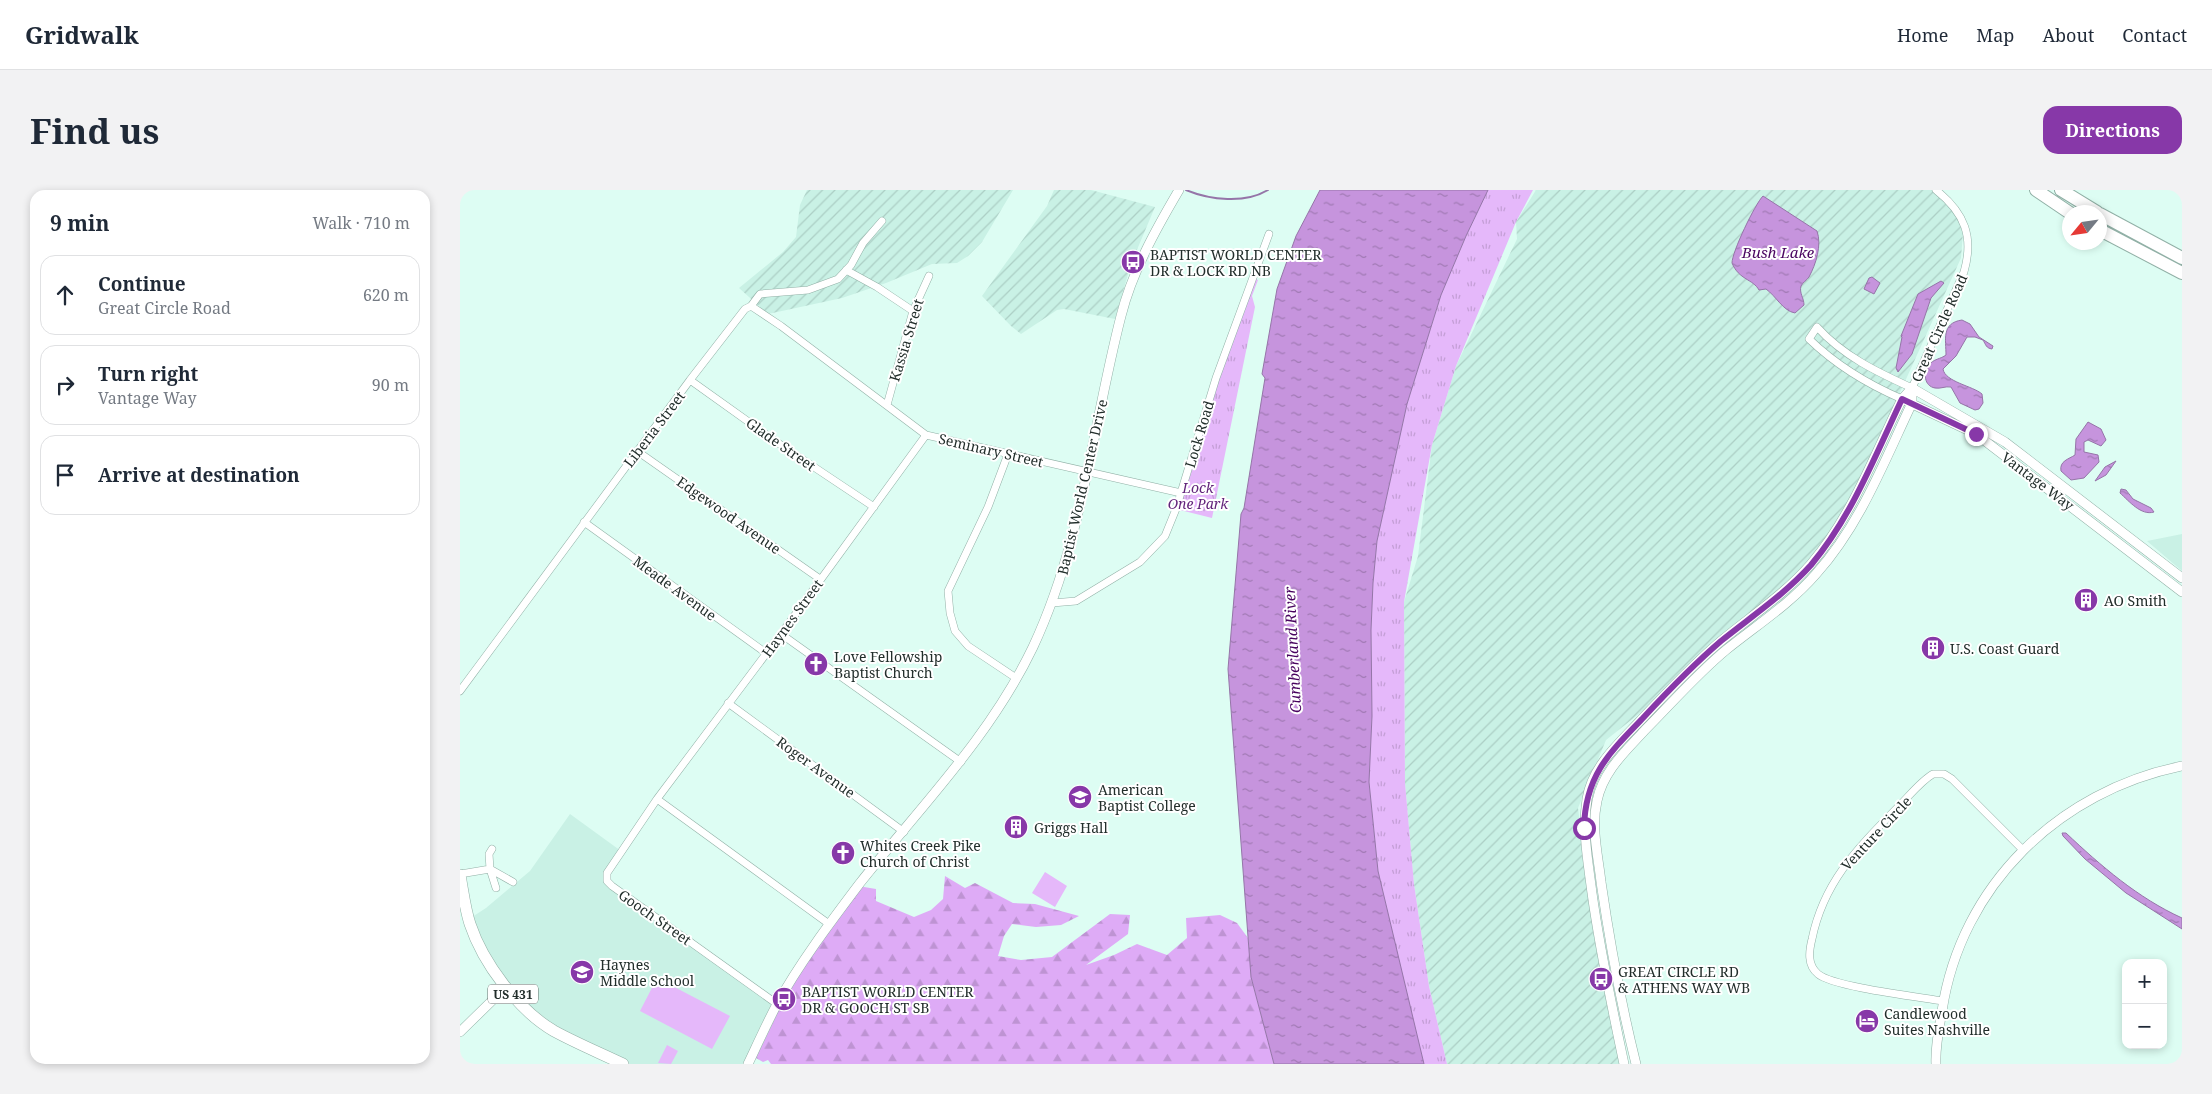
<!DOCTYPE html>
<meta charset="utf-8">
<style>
:root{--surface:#fff;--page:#f2f2f3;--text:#1f2937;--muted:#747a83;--line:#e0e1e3;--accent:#8738a8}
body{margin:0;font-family:"Noto Serif",serif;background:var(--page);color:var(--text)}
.controls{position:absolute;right:15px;bottom:15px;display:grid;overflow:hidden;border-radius:10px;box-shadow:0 2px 8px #0003}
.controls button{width:45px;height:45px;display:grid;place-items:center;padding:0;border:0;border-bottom:1px solid var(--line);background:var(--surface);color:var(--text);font:25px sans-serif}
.compass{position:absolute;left:1602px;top:15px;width:45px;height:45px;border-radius:50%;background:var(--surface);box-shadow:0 2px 8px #0003;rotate:241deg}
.stop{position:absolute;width:15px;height:15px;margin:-11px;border:4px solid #8738a8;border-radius:50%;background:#fff}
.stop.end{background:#8738a8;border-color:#fff;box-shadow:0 1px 5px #0008}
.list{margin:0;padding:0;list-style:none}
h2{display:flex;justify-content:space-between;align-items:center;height:65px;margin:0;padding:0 20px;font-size:21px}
h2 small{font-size:16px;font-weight:400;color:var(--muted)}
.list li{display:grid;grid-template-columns:32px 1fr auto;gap:15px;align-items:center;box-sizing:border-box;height:80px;margin:0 10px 10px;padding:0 10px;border:1px solid var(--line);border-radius:15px}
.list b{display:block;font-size:19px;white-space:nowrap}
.list p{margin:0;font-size:16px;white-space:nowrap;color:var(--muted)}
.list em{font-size:16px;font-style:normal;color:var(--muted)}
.icon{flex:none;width:28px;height:28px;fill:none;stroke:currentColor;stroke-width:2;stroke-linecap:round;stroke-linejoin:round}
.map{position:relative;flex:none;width:1722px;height:874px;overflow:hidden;border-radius:15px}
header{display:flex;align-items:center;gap:30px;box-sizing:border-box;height:70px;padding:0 25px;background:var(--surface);border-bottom:1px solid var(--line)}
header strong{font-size:24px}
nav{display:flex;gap:28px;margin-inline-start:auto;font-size:18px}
.intro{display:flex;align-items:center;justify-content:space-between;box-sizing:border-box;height:120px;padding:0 30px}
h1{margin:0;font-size:35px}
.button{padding:12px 22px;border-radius:15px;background:var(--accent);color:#fff;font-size:18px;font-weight:700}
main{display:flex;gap:30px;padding:0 30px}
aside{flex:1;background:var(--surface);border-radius:15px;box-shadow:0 2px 8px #0003}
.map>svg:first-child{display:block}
.built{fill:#c9f1e5}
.industrial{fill:url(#industrial-furrows)}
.forest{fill:url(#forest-firs)}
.park{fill:url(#park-tufts)}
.pitch{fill:#e5b8fa}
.water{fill:url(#water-ripples);stroke:#9575a8}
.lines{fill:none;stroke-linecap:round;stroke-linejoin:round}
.stream{stroke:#9575a8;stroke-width:2}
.minor-casing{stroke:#91b0a6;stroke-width:8}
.tertiary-casing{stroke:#91b0a6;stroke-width:10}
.primary-casing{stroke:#91b0a6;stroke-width:12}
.motorway-casing{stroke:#91b0a6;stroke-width:14}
.minor{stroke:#fff;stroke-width:7}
.tertiary{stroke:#fff;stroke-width:9}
.primary{stroke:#fff;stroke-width:11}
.motorway{stroke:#fff;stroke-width:12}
.route{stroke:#8738a8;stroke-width:6}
.labels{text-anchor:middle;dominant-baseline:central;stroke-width:4;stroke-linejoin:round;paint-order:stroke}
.shield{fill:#fff;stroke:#646d6b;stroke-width:1}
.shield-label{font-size:12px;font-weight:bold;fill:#222e2b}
.poi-label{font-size:14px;fill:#222e2b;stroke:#fff;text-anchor:start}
.street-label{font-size:14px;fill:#222e2b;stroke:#fff}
.park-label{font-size:14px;font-style:italic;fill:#62247b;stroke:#fff}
.water-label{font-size:15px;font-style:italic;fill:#490460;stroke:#fff}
</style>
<header>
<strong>Gridwalk</strong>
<nav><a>Home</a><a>Map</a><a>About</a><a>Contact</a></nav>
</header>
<div class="intro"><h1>Find us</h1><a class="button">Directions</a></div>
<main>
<aside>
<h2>9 min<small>Walk · 710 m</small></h2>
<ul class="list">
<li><svg class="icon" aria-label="ahead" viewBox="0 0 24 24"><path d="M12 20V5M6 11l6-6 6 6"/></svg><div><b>Continue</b><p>Great Circle Road</p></div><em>620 m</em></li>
<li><svg class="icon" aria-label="right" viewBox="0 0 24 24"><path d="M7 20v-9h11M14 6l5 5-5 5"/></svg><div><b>Turn right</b><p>Vantage Way</p></div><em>90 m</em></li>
<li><svg class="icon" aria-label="arrive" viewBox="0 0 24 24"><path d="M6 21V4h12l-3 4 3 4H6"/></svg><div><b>Arrive at destination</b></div></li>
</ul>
</aside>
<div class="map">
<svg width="1722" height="874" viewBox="0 0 1722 874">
<defs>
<pattern id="industrial-furrows" width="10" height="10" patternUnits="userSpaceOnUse" patternTransform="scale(1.25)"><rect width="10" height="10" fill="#c9f1e5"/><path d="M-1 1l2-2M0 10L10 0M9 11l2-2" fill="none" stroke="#accfc5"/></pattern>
<pattern id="forest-firs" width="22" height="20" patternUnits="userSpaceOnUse" patternTransform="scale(1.25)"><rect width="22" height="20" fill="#deabf6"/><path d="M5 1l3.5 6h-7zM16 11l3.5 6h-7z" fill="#be93d3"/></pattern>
<pattern id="park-tufts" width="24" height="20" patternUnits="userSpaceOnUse" patternTransform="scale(1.25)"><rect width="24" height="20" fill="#e5b8fa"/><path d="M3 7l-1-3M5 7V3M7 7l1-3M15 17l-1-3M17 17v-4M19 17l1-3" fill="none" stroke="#c49ed6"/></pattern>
<pattern id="water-ripples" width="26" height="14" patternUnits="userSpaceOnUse" patternTransform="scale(1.25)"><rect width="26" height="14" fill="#c694dd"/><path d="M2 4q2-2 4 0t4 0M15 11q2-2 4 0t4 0" fill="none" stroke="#a079b3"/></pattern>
</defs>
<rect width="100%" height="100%" fill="#ddfdf3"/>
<path class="built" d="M 1722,344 L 1722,381 L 1687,351 Z
M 110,624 L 161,661 L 147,691 L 317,814 L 288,874 L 163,874 L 93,840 L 46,797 L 9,729 L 26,718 L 70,681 Z"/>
<path class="industrial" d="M 347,0 L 553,0 L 522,52 L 508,66 L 497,73 L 472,74 L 426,93 L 382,108 L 308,124 L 279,98 L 323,62 L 336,47 L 340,15 Z
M 594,0 L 631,0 L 695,17 L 671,74 L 655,129 L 604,119 L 597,120 L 561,144 L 551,136 L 522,106 L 587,16 Z
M 1076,0 L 1475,0 L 1504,30 L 1501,68 L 1359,381 L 1146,550 L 1118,618 L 1129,704 L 1161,874 L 987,874 L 969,796 L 954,694 L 945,593 L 944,412 L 958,366 L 972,255 L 996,176 L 1057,49 L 1056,32 Z"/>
<path class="forest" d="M 485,686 L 505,698 L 515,693 L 553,713 L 575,714 L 619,726 L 601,735 L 576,737 L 552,734 L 544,746 L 538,766 L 561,770 L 592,767 L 650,724 L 670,725 L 668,744 L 626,775 L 654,765 L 677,754 L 707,765 L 727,748 L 726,728 L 760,725 L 777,733 L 788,748 L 791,787 L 814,874 L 311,874 L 308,870 L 303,872 L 296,868 L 317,824 L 317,814 L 398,696 L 416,699 L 416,711 L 454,727 L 471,720 L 483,709 Z"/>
<path class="park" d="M 1028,0 L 1073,0 L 1056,32 L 996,176 L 972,255 L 944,412 L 945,593 L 954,694 L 969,796 L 987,874 L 962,874 L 918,681 L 909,592 L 912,526 L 911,440 L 913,393 L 917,351 L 947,214 L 981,105 L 1006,46 Z
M 794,88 L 798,90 L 792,106 L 795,117 L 752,328 L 716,319 L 756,188 Z"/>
<path class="pitch" d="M 585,682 L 607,696 L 595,717 L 572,703 Z
M 197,788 L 270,826 L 252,859 L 180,821 Z
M 207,855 L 218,861 L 211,874 L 198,873 Z"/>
<path class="water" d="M 860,0 L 1028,0 L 1006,46 L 981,105 L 947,214 L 917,351 L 913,393 L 911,440 L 912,526 L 909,592 L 918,681 L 964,874 L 814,874 L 791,787 L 768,479 L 781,324 L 784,318 L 805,188 L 802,184 L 817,99 L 836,46 Z
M 1303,6 L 1357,41 C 1362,55 1356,74 1349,87 C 1347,90 1343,92 1341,96 C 1339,103 1344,108 1344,115 L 1335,123 C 1323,121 1316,106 1306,99 L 1299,100 C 1293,89 1279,90 1272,73 C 1272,62 1295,14 1303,6 Z
M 1412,87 L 1420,93 L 1414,104 L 1404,99 L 1409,88 Z
M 1481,91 L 1484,93 L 1471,108 L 1452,164 L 1438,182 L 1436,178 L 1442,147 L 1441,146 L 1458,104 Z
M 1502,130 L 1510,134 L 1519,147 L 1533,156 L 1532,159 C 1526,158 1526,155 1523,150 L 1515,147 L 1507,147 L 1496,166 L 1483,179 C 1485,192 1513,196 1522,204 L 1523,213 L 1519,219 L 1515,220 L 1500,213 L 1491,197 C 1485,196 1481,199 1475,198 C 1464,196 1463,183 1469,175 C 1473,169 1481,169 1486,165 C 1486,150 1481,133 1502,130 Z
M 1628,232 L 1641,239 L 1646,250 L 1641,256 L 1628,250 L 1624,252 L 1624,262 L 1638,265 L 1639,272 L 1624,288 L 1611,290 L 1601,281 C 1599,271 1609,269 1615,265 L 1616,249 Z
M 1656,271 L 1646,285 L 1635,291 L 1645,277 Z
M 1661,299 L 1666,300 L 1673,309 L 1691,318 L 1694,322 C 1681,326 1669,311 1660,303 Z
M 1602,643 L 1606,643 C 1641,676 1678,708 1722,728 L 1722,739 L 1666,703 L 1625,669 L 1603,646 Z"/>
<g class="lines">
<path class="stream" d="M 726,0 C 750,10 785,14 808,0"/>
<g class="minor-casing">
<path id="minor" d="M 386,80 L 417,97 L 453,121
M 291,116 L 321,136 L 466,245 L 721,303
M 230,190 L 321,255 L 414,317
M 1442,209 C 1407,194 1377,176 1349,149 L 1357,137 C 1383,166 1417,182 1452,198 L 1504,82 C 1514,47 1505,23 1476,0
M 427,215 L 453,121 L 469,86
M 177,261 L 360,389
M 548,264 L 528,317 L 488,401 L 490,423 L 495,441 L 508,456 L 556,488
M 124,332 L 306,463
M 592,413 L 616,411 L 680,372 L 705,346 L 716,319 L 756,188 L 809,44
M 321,444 L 501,572
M 0,501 L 230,190 L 285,119 L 291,116 L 300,104 L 348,100 L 378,89 L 391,75 L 403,53 L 422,31
M 268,513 L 444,642
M 197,609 L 369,734
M 32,659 L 29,664 L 30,679 L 53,692
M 0,684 L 30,679 L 36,698
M 1483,811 C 1460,807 1373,797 1358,784 C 1347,775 1349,761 1352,749 C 1364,690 1400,656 1440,615 C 1450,605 1461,591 1473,584 L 1484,584 L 1492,589 L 1563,660
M 317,814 L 152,696 L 147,691 L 147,683 L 197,609 L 321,444 L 466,245"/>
</g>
<g class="tertiary-casing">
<path id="tertiary" d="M 1452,198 L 1545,252 L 1722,388
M 1448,212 L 1516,244 L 1722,402
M 0,842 L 46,797
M 288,874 C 297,855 306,835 316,816 C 338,775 372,730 400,693 C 461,616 530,547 573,457 C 623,350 632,238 661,126 C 672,82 696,39 719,0
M 1164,874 C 1152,817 1140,761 1132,703 C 1128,671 1122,641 1127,609 C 1132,577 1158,554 1179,532 C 1206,504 1231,476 1261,451 C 1291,426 1324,405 1351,374 C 1392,326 1414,266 1442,209 L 1452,198
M 1176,874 C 1161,814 1150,754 1141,692 C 1138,665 1131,638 1137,611 C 1143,581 1166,561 1185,540 C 1212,513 1237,484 1266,460 C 1297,435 1330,414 1356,384 C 1400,335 1424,272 1452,213 L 1452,198
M 1476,874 C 1475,857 1479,838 1482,821 C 1501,695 1599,601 1722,576"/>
</g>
<g class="primary-casing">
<path id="primary" d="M 0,685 C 3,701 5,719 10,734 C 23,773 58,820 94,841 C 116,853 140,863 163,874"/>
</g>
<g class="motorway-casing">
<path id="motorway" d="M 1576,0 L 1610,23
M 1601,0 L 1637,22
M 1640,24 L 1722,68
M 1640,40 L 1722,83"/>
</g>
<use href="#minor" class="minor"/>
<use href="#tertiary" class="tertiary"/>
<use href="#primary" class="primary"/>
<use href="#motorway" class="motorway"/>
</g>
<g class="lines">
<path class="route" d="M 1124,638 C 1125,586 1149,563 1183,528 C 1208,501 1233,475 1261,451 C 1292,426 1324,405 1351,375 C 1392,326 1415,266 1442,209 L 1516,244"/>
</g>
<defs>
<g id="bus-disc" transform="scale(1.25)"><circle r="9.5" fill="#8738a8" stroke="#fff"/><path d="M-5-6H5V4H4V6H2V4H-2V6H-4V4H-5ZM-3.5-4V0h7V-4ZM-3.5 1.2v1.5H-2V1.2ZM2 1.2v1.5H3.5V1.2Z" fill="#fff"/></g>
<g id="building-disc" transform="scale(1.25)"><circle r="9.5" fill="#8738a8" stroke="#fff"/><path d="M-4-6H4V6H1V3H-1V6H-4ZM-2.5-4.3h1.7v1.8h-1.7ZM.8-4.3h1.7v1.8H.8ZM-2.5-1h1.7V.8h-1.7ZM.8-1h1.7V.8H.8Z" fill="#fff"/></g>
<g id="church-disc" transform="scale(1.25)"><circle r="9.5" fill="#8738a8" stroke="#fff"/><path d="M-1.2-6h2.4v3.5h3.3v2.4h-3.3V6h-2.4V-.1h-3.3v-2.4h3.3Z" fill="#fff"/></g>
<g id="school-disc" transform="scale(1.25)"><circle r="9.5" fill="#8738a8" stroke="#fff"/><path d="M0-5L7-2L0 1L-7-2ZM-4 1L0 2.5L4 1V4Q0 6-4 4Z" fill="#fff"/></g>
<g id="hotel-disc" transform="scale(1.25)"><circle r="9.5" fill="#8738a8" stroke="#fff"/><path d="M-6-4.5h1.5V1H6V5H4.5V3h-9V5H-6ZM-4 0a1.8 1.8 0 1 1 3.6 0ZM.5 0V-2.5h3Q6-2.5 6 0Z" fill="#fff"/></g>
</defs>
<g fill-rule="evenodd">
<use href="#bus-disc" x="673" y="72"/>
<use href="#building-disc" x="1626" y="410"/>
<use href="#building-disc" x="1473" y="458"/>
<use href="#church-disc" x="356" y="474"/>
<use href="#school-disc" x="620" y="607"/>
<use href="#building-disc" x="556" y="637"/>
<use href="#church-disc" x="383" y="663"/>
<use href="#school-disc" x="122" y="782"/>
<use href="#bus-disc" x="1141" y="789"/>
<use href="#bus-disc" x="324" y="809"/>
<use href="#hotel-disc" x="1407" y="831"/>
</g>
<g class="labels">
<rect class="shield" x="28" y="794.5" width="50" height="19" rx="4"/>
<g class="shield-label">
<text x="53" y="804">US 431</text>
</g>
<g class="poi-label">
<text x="690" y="64">BAPTIST WORLD CENTER<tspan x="690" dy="16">DR &amp; LOCK RD NB</tspan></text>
<text x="1644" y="410">AO Smith</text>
<text x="1490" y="458">U.S. Coast Guard</text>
<text x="374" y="466">Love Fellowship<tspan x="374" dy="16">Baptist Church</tspan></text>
<text x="638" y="599">American<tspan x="638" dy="16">Baptist College</tspan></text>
<text x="574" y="637">Griggs Hall</text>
<text x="400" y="655">Whites Creek Pike<tspan x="400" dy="16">Church of Christ</tspan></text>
<text x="140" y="774">Haynes<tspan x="140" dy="16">Middle School</tspan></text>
<text x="1158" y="781">GREAT CIRCLE RD<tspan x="1158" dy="16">&amp; ATHENS WAY WB</tspan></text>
<text x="342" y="801">BAPTIST WORLD CENTER<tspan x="342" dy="16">DR &amp; GOOCH ST SB</tspan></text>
<text x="1424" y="823">Candlewood<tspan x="1424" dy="16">Suites Nashville</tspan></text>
</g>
<g class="street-label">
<text transform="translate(1479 138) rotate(-66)">Great Circle Road</text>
<text transform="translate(446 150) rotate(-73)">Kassia Street</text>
<text transform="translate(194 239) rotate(-53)">Liberia Street</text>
<text transform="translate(739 244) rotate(-73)">Lock Road</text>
<text transform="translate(321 254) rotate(35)">Glade Street</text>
<text transform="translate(531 260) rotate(13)">Seminary Street</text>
<text transform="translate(1578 291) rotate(37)">Vantage Way</text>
<text transform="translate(622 297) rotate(-77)">Baptist World Center Drive</text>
<text transform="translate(269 325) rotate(35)">Edgewood Avenue</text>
<text transform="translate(215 398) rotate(36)">Meade Avenue</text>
<text transform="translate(332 428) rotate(-54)">Haynes Street</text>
<text transform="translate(356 577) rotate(36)">Roger Avenue</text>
<text transform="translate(1416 643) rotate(-47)">Venture Circle</text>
<text transform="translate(195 727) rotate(35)">Gooch Street</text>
</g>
<g class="park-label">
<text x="738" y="297">Lock<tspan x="738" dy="16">One Park</tspan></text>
</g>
<g class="water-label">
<text x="1318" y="62">Bush Lake</text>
<text transform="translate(832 460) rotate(-93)">Cumberland River</text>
</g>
</g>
</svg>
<div class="controls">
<button>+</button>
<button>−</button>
</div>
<svg class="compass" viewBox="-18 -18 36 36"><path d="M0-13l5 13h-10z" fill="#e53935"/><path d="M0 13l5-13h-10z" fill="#747a83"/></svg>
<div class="stop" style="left:1124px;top:638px"></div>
<div class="stop end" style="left:1516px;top:244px"></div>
</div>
</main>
